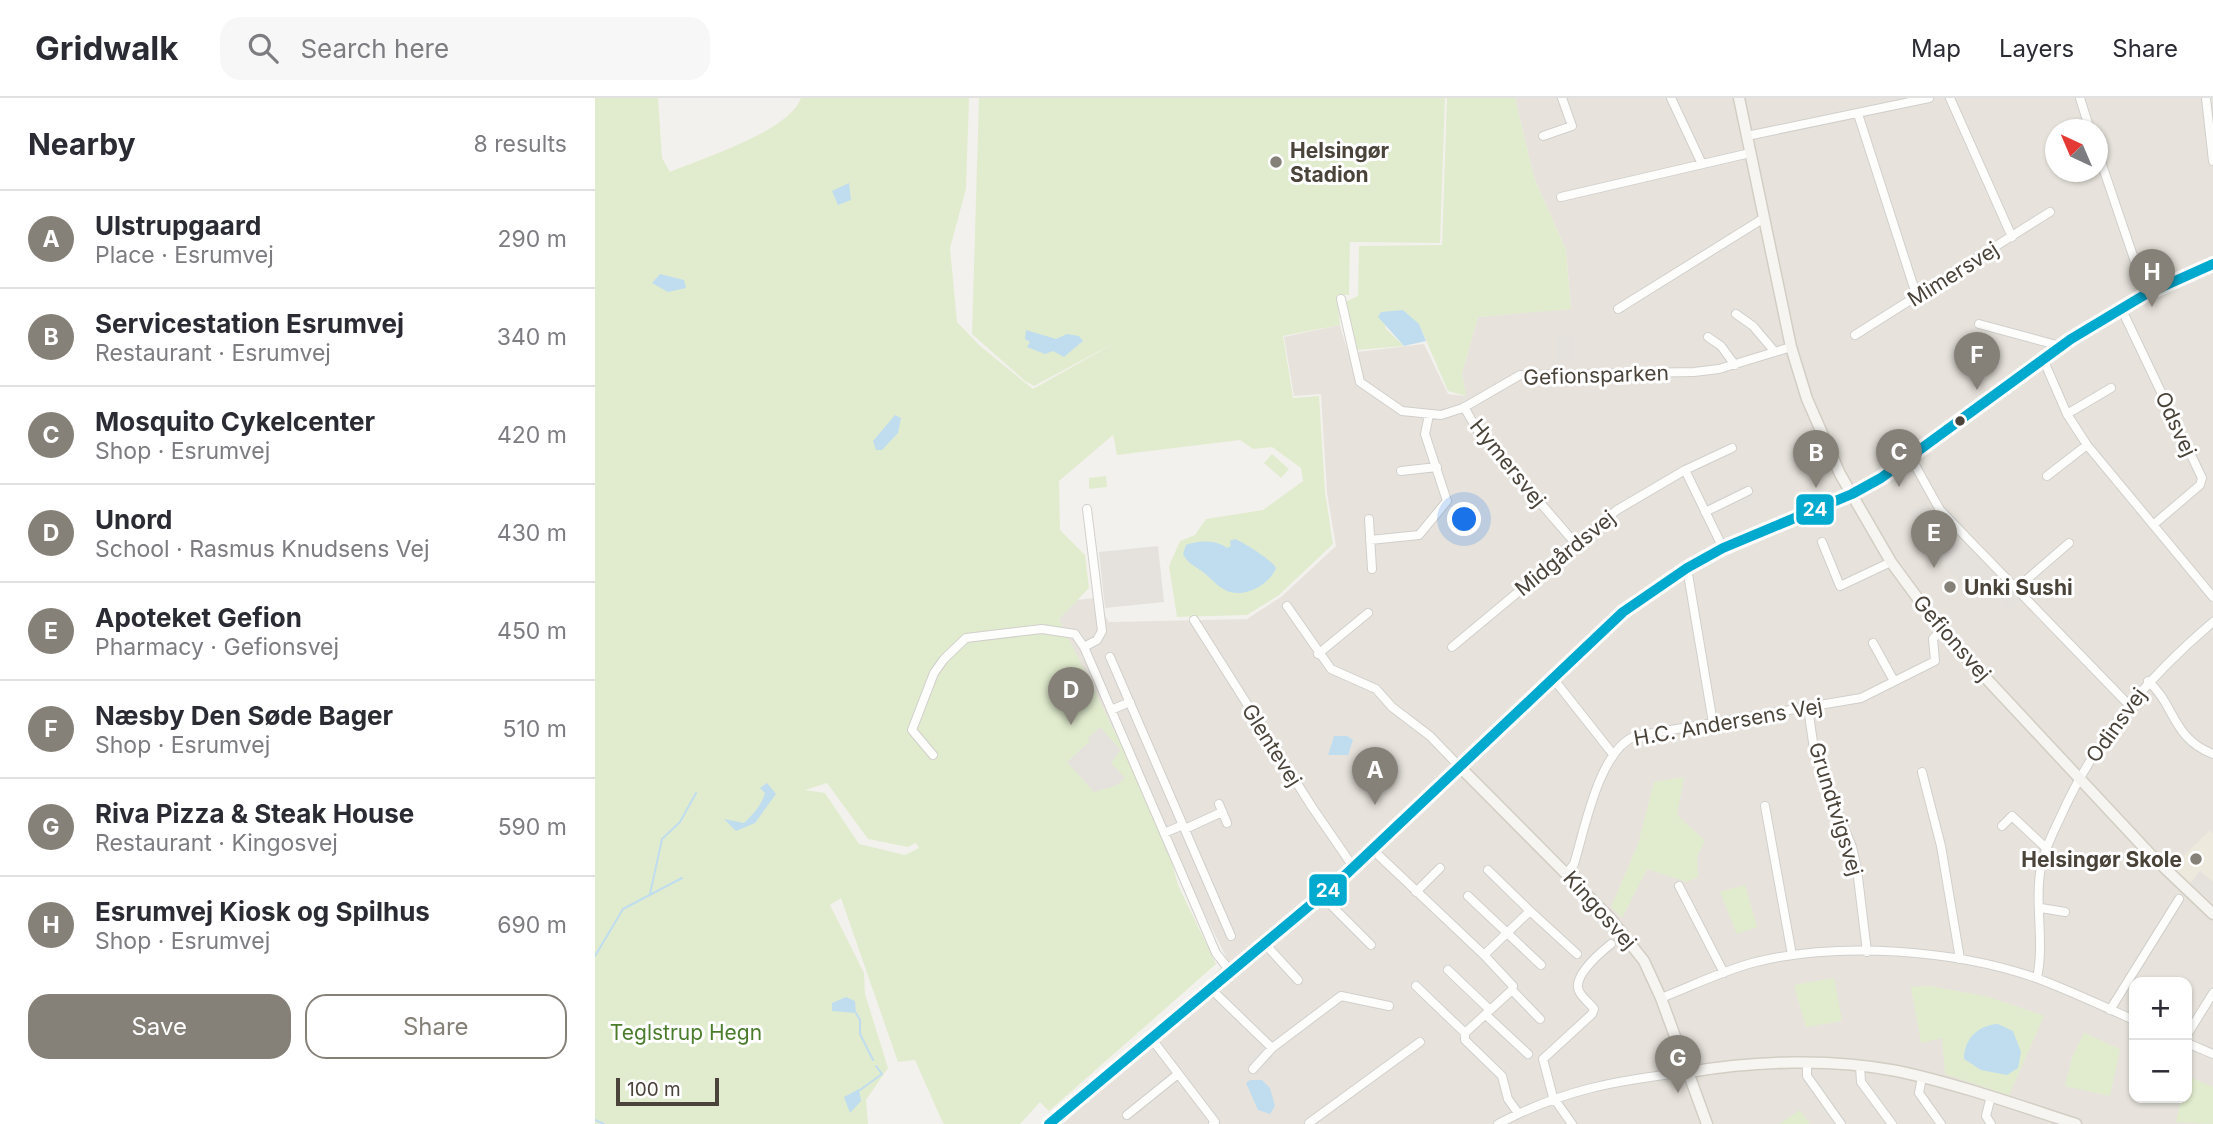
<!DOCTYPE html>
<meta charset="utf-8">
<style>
:root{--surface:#fff;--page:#f7f7f7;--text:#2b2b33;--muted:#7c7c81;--line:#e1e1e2;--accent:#858078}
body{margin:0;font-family:Inter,sans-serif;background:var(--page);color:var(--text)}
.controls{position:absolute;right:21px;bottom:21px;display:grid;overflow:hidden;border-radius:14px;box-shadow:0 2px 5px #0004}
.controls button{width:63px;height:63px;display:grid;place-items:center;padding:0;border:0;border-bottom:2px solid var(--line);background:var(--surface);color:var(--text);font:35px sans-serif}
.compass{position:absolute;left:1450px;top:21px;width:63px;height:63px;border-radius:50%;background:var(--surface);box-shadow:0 2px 5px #0004;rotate:316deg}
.scale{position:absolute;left:21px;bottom:18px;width:103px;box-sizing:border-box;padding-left:7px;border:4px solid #4a4339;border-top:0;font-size:19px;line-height:24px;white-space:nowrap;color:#4a4339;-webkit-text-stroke:5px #fff;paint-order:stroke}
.you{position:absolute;left:870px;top:422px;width:24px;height:24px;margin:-18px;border:5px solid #fff;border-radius:50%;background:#1a73e8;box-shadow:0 0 0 10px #1a73e833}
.badge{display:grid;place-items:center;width:46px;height:46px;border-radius:50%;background:var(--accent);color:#fff;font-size:23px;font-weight:700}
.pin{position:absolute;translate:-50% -58px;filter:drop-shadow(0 2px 4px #0008)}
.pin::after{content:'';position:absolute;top:37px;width:24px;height:21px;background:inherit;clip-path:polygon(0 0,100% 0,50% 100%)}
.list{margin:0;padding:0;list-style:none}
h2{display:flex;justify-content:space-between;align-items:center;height:91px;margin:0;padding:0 28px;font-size:30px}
h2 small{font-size:23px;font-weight:400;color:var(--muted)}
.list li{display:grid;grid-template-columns:46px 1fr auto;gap:21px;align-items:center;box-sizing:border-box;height:98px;padding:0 28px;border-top:2px solid var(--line)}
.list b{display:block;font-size:26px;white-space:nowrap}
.list p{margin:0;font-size:23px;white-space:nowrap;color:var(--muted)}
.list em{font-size:23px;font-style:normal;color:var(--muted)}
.actions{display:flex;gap:14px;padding:21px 28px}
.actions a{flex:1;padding:16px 0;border:2px solid var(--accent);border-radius:21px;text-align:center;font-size:24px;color:var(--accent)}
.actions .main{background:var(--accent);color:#fff}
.icon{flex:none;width:38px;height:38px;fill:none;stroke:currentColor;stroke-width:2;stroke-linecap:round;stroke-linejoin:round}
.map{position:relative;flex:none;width:1618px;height:1026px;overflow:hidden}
header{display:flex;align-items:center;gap:42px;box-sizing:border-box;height:98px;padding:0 35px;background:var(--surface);border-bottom:2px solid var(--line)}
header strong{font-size:33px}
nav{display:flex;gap:38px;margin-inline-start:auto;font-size:24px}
.search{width:490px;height:63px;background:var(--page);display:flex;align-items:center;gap:18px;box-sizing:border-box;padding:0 24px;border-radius:21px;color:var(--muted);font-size:26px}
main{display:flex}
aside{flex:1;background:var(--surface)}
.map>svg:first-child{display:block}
.residential{fill:#e7e3dc;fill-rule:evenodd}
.education{fill:#ede9dd}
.green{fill:#e1ecce;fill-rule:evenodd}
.parking{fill:#e5e2de}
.water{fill:#c0ddef}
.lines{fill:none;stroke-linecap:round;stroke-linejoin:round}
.stream{stroke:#c0ddef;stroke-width:2}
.street-casing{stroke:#d1cfcb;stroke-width:10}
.secondary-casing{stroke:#d2cec4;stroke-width:13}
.street{stroke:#fdfdfc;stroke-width:8}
.secondary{stroke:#f7f5f1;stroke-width:10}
.bus-1-casing{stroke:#fff;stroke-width:16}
.bus-1{stroke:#00a9ce;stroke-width:10}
.poi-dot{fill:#858078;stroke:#fff;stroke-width:2.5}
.bus-dot{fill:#4a4339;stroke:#fff;stroke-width:2.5}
.labels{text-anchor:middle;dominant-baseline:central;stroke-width:6;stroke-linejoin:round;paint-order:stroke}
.poi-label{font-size:21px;font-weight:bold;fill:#4a4339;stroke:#fff;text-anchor:start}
.street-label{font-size:21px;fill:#4a4339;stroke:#fff}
.park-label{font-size:21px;fill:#4b7c2c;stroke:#fff}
.line-badge{stroke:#fff;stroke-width:2.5}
.badge-label{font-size:19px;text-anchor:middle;font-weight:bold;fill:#fff}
</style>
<header>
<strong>Gridwalk</strong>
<div class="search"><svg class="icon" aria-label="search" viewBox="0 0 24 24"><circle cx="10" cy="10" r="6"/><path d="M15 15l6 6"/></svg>Search here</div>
<nav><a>Map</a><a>Layers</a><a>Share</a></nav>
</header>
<main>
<aside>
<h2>Nearby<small>8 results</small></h2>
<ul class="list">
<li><span class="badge">A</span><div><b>Ulstrupgaard</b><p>Place · Esrumvej</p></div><em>290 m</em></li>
<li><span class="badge">B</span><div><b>Servicestation Esrumvej</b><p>Restaurant · Esrumvej</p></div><em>340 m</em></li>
<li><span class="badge">C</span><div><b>Mosquito Cykelcenter</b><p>Shop · Esrumvej</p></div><em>420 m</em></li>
<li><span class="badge">D</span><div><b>Unord</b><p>School · Rasmus Knudsens Vej</p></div><em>430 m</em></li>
<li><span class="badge">E</span><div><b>Apoteket Gefion</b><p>Pharmacy · Gefionsvej</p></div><em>450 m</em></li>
<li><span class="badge">F</span><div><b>Næsby Den Søde Bager</b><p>Shop · Esrumvej</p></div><em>510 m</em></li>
<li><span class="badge">G</span><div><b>Riva Pizza &amp; Steak House</b><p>Restaurant · Kingosvej</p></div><em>590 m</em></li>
<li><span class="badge">H</span><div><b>Esrumvej Kiosk og Spilhus</b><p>Shop · Esrumvej</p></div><em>690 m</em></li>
</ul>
<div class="actions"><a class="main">Save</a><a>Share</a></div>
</aside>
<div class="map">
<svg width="1618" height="1026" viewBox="0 0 1618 1026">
<rect width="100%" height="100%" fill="#f3f1ed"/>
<path class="residential" d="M 920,0 L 1618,0 L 1618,1026 L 468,1026 L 633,863 L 465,524 L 464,504 L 499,500 L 514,524 L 652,521 L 686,499 L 741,448 L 732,395 L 726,296 L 699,298 L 689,239 L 745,227 L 753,255 L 829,246 L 853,296 L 870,298 L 867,275 L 883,219 L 976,210 L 971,152 L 939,80 ZM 1461,32 L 1503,32 L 1503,74 L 1461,74 ZM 1539,884 L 1592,884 L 1592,1000 L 1539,1000 Z"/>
<path class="education" d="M 1615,732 L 1618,736 L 1618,805 L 1577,769 Z"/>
<path class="green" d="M 0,0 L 63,0 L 67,60 L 75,74 C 106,61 195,33 206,0 L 374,0 L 371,91 L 355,150 L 362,224 L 385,248 L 438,291 L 525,242 L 439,288 L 430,283 L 377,236 L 384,0 L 850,0 L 845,145 L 755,144 L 754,197 L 742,197 L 745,227 L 688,238 L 698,300 L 724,298 L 730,394 L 738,446 L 684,497 L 652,517 L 582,519 L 574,468 L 585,443 L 600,437 L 611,421 L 668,412 L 708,383 L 706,370 L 677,349 L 658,351 L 645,342 L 522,357 L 517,331 L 518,337 L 464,383 L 465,432 L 490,457 L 494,490 L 464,521 L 534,663 L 575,757 L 583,787 L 621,866 L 454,1013 L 445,1004 L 425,1026 L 349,1026 L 347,1023 L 320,962 L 303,964 L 246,800 L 235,807 L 269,875 L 270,896 L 293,970 L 271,1002 L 273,1026 L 0,1026 ZM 232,685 L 273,741 L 313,749 L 321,745 L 324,750 L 310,757 L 264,746 L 230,695 L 210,692 Z
M 852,0 L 920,0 L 939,80 L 971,152 L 976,211 L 883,219 L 867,275 L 871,298 L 853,293 L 824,226 L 798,215 L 786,214 L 791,231 L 809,248 L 761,252 L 750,204 L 763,198 L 764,148 L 847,147 Z
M 677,356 L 694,371 L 686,380 L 669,365 Z
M 511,378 L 512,389 L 494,391 L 494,380 Z
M 1089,679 L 1082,717 L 1110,743 L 1102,758 L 1103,779 L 1092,784 L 1052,771 L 1027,820 L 1016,809 L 1043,746 L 1059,684 Z
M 1150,787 L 1162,829 L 1142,836 L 1125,794 Z
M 1239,880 L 1247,923 L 1211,929 L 1199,887 Z
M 1335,888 L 1394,899 L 1449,918 L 1414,997 L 1350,976 L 1347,940 L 1326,945 L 1316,889 Z
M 1489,935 L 1525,951 L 1515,998 L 1470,988 L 1477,960 Z
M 1592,978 L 1618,989 L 1618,1026 L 1581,1024 L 1586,1000 L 1592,1000 Z
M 1205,1012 L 1215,1026 L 1184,1026 Z"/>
<path class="parking" d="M 961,238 L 979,238 L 979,262 L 961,263 Z
M 1152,385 L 1160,402 L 1147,407 L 1145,401 L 1118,413 L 1114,403 Z
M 1331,405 L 1340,418 L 1427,501 L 1413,513 L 1389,486 L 1376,497 L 1325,438 L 1313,414 Z
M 563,448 L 569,504 L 510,510 L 504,454 Z
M 505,629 L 526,652 L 516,665 L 530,680 L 522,687 L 499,694 L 472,664 L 495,643 L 493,640 Z
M 1605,773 L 1618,784 L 1618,805 L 1595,785 Z
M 667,946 L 681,961 L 661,978 L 649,966 Z"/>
<path class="water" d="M 254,85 L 256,102 L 243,107 L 237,93 Z
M 65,176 L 89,182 L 91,190 L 73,194 L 57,185 Z
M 808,212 L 824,226 L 831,243 L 809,248 L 783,219 L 786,214 Z
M 431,232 L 461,241 L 472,236 L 484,238 L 488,243 L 469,259 L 458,253 L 450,256 L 432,249 L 435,244 L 430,241 Z
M 300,317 L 306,320 L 303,335 L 287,352 L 281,352 L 278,343 Z
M 640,441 C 648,444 677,462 681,470 C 675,486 652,499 635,494 C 624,491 617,481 608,474 C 599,467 593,466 588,456 L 591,447 C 603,442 622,442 632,450 L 636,448 L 635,443 Z
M 739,638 L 752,638 L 758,642 L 753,657 L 733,657 Z
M 172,685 L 181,696 L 160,725 L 141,733 L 129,721 L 149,725 C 159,715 166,708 170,695 L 165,690 Z
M 251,899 L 260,903 L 261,915 L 237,913 L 237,905 Z
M 1403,926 L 1418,933 L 1426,954 L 1423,970 L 1412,977 L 1386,972 L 1369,961 C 1369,941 1383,927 1403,926 Z
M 655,982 L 667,982 L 675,990 L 680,1008 L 675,1016 L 663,1012 L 651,985 Z
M 264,991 L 266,1003 L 255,1015 L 249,999 Z"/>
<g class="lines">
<path class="stream" d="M 55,796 L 67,741 L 85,724 L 101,695
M 0,858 L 28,811 L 87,780
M 261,915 L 265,922 L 265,936 L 278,962
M 265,992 L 287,976 L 281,968
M 0,1022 L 9,1026"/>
<g class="street-casing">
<path id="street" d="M 1076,0 L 1107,66
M 1355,0 L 1417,139
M 1485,0 L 1495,32
M 1611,0 L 1618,63
M 1263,16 L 1322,199
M 948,38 L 977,28 L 967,0
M 1152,38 L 1334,0
M 1503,55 L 1551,196
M 966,99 L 1155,55
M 746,201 L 765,284 L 807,313 L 846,317 L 868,310 L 925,277 L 1099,274 L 1124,271 L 1196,249
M 1526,210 L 1607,380 L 1605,387 L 1558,427
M 1023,211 L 1169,120
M 1141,216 L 1158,228 L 1180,254
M 1384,226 L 1465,248
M 1260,237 L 1455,114
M 1113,239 L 1126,248 L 1140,267
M 1448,261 L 1472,316 L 1492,347 L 1618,499
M 869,309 L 883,333 L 980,445
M 1472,316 L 1516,290
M 1316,360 L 1345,412 L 1533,606
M 1090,372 L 1128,450
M 806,373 L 842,369
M 1452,378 L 1492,347
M 1110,414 L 1153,393
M 774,421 L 777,471
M 775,442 L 824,437 L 852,403 L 830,336 L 834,317
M 1227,444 L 1245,488 L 1296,464
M 1092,470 L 1118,625
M 1423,489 L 1474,445
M 692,508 L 736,571 L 781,591 L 797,609 L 835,638 L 865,669
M 599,522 L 717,709 L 759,770
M 1278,545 L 1299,583
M 489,549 L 502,542 L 507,533 L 492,411
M 857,549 L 1022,412 L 1090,372 L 1137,350
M 723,556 L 773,515
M 515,559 L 636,838
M 957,579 L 1017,655
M 1553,583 C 1580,607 1577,640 1618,656
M 1213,610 L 1220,658 L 1257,749 L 1262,771 L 1272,854
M 516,612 L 535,604
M 338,657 L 317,632 L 339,575 L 349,561 L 371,540 L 447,531 L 480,536 L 489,549 L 621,855 L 635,873
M 1327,674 L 1346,748 L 1365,861
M 624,706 L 632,725
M 1170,708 L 1197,857
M 1407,728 L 1417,718 L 1452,751
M 590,731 L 627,714
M 569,735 L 588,727
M 778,752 L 889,857
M 893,772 L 935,813
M 972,775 L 979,766 C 990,730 1004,653 1040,638 L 1266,600 L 1340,563 L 1338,541 L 1346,532
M 1084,788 L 1129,875
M 821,794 L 845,770
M 727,798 L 776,847
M 873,798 L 946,867
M 1446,810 L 1470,814
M 669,845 L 703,882
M 853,872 L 895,912
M 1442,880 C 1450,843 1439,806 1446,769 C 1449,752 1458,735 1465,720 C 1500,641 1553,579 1618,524
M 821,888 L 870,935
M 615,890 L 677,950
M 917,892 L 945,921
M 1066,900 C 1097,888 1129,872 1161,864 C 1244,843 1361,852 1441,880 C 1474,892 1507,908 1539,922
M 1515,912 L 1584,801
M 891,917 L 933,956
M 1592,937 L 1618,895
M 556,940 L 620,1024 L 618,1026
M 1592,945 L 1618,956
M 1212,966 L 1212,978 L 1246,1026
M 1265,968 L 1266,984 L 1297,1026
M 658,971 L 677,950 L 746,898 L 794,908
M 1327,979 L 1324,995 L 1346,1026
M 923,1015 L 913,1001 L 907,978 L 870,942 L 870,935 L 917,892 L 918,888 L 889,857 L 935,813 L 982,856
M 532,1017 L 583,976
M 714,1025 L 825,944
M 903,1026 C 967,992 1022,982 1094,974
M 977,1026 L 958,999 L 948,961 L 997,916 L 999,911 C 995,905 987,900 984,893 C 977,878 1006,854 1016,846
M 1396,1026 L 1391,1018 L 1396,998"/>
</g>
<g class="secondary-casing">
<path id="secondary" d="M 1144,0 L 1196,249 L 1212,301 L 1245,376 L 1296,464 L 1346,532 L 1556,757 L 1618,816
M 865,669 L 1015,820 L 1049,863 L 1066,900 L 1112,1026
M 1094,974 C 1160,963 1235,960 1302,973 C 1363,986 1422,1007 1481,1026
M 454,1026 L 744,783 L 1028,514 L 1092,470 L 1128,450 L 1257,396 L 1286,380 L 1476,241 L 1551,196 L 1618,166"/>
</g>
<use href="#street" class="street"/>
<use href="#secondary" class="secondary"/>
<g class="bus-1-casing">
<path id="bus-1" d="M 454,1026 L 744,783 L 1028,514 L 1092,470 L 1128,450 L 1257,396 L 1286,380 L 1476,241 L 1551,196 L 1618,166"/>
</g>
<use href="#bus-1" class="bus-1"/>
</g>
<g class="poi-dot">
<circle cx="681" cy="64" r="7"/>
<circle cx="1355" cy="489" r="7"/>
<circle cx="1601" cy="761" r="7"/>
</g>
<circle class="bus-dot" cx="1365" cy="323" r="6"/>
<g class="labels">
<g class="poi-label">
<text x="695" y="52">Helsingør<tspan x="695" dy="24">Stadion</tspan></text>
<text x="1369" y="489">Unki Sushi</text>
<text x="1587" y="761" text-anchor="end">Helsingør Skole</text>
</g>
<g class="street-label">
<text transform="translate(1358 176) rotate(-32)">Mimersvej</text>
<text transform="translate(1001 277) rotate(-2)">Gefionsparken</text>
<text transform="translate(1581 326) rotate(65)">Odsvej</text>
<text transform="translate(913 365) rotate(51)">Hymersvej</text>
<text transform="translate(970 455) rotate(-39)">Midgårdsvej</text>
<text transform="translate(1357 540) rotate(49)">Gefionsvej</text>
<text transform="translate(1133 624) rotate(-10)">H.C. Andersens Vej</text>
<text transform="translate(1521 627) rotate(-54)">Odinsvej</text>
<text transform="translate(677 647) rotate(58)">Glentevej</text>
<text transform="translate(1241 711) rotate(73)">Grundtvigsvej</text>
<text transform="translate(1005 812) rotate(48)">Kingosvej</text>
</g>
<g class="park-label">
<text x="91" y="934">Teglstrup Hegn</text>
</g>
</g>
<g class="line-badge">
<rect x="1200" y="395" width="40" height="33" rx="7" fill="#00a9ce"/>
<rect x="713" y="775" width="40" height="34" rx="7" fill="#00a9ce"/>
</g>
<g class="badge-label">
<text x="1220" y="418">24</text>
<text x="733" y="799">24</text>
</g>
</svg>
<div class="controls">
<button>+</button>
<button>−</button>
</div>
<svg class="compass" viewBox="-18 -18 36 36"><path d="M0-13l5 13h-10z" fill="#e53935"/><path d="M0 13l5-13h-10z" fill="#7c7c81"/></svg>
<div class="scale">100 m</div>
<div class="you"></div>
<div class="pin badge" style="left:780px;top:707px">A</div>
<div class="pin badge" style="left:1221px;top:390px">B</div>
<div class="pin badge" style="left:1304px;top:389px">C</div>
<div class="pin badge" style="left:476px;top:627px">D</div>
<div class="pin badge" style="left:1339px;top:470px">E</div>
<div class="pin badge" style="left:1382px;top:292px">F</div>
<div class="pin badge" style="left:1083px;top:995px">G</div>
<div class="pin badge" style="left:1557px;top:209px">H</div>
</div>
</main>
